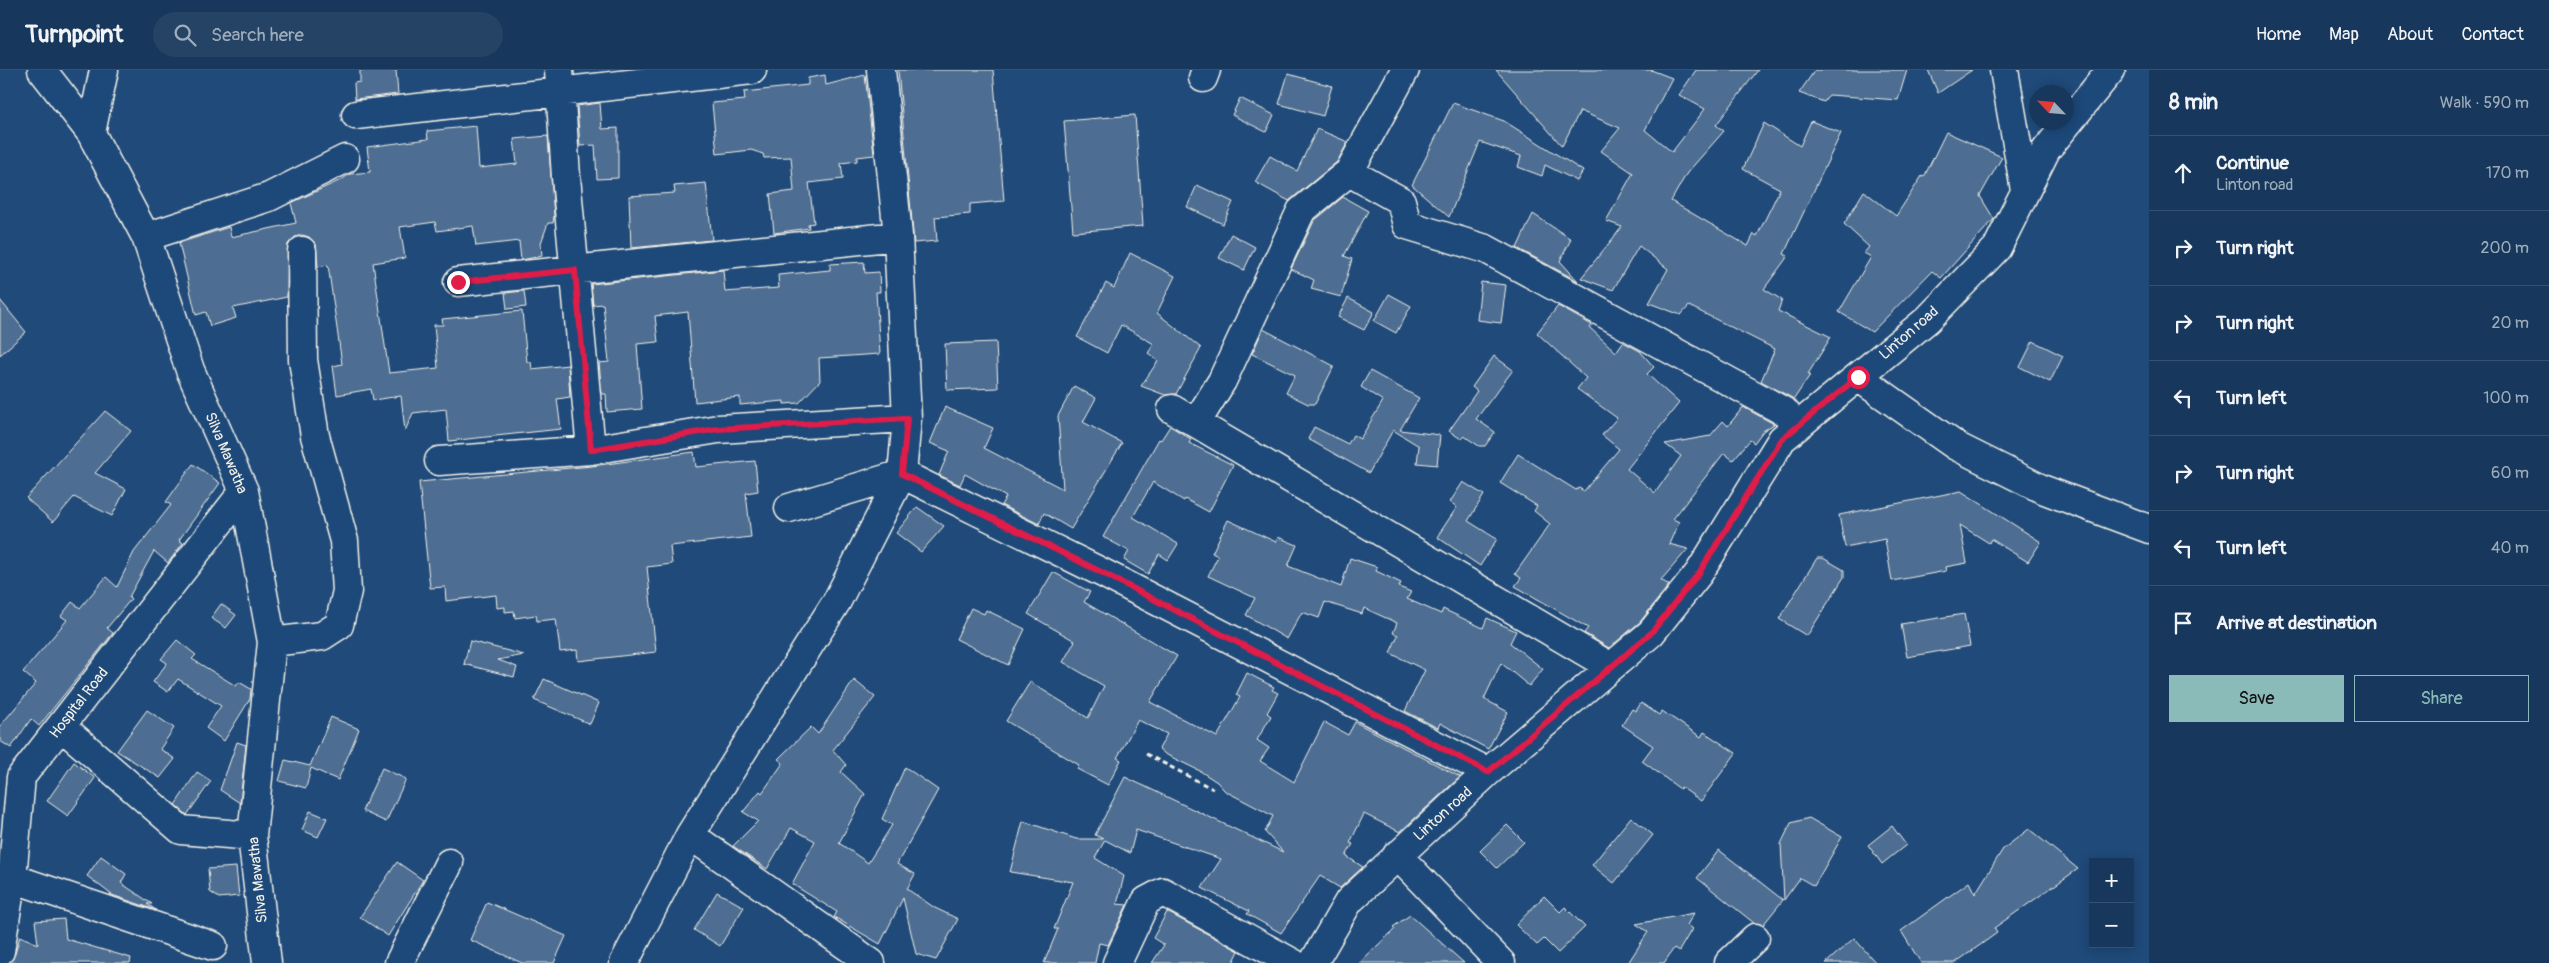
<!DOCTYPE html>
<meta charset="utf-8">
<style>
:root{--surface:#17385c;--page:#244365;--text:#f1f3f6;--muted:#9eacbb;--line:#365272;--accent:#8bbbb9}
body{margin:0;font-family:Pangolin,sans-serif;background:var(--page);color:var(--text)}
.controls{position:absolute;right:15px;bottom:15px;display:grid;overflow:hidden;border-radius:0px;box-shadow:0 2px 12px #0003}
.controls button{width:45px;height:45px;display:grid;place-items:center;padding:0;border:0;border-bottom:1px solid var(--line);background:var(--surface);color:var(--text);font:25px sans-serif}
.compass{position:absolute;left:2029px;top:15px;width:45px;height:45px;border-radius:50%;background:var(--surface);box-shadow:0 2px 12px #0003;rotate:296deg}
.stop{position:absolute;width:15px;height:15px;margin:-11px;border:4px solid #e11d48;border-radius:50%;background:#fff}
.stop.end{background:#e11d48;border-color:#fff;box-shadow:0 1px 5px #0008}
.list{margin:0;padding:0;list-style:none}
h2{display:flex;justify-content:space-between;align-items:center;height:65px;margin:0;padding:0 20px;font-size:21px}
h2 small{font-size:16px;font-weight:400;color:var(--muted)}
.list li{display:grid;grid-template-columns:32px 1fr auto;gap:15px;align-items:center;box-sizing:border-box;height:75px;padding:0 20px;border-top:1px solid var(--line)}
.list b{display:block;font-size:19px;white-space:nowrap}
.list p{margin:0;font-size:16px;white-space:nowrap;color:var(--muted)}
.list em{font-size:16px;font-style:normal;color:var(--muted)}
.actions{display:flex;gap:10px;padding:15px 20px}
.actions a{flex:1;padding:11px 0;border:1px solid var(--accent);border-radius:0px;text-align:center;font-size:18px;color:var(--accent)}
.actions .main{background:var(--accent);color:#111}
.icon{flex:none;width:28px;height:28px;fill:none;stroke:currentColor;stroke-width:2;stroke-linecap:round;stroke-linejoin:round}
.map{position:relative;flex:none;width:2149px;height:893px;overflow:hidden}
header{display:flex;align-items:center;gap:30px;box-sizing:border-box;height:70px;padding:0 25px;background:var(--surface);border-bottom:1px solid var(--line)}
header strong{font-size:24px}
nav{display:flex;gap:28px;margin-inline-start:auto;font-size:18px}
.search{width:350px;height:45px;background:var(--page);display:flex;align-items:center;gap:12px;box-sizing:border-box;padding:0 18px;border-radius:28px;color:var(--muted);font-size:19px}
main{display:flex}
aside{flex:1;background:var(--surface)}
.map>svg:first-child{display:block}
.building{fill:#4d6e92;stroke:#f4f1e8}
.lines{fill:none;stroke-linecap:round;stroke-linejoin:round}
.minor-casing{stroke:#f4f1e8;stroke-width:31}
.path{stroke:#f4f1e8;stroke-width:3;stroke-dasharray:5 4;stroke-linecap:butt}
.minor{stroke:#1f4a7a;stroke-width:28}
.route{stroke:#e11d48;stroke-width:6}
.labels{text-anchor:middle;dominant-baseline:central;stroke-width:4;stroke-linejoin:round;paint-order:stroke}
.street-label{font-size:15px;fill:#f4f1e8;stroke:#1f4a7a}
</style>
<header>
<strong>Turnpoint</strong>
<div class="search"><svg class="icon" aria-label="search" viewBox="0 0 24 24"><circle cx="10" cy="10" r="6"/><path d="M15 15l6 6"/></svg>Search here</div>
<nav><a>Home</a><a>Map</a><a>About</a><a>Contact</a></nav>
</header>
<main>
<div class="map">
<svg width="2149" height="893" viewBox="0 0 2149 893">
<rect width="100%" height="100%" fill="#1f4a7a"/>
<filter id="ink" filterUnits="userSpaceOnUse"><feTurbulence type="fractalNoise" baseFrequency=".02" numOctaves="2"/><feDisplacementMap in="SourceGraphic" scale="10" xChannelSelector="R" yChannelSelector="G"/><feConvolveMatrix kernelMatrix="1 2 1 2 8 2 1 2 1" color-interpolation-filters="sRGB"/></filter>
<g filter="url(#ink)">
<path class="building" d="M 360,0 L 396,0 L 398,24 L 355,29 L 354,13 L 360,12 Z
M 898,0 L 993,0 L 1004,131 L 970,134 L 970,144 L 935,147 L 937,171 L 914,173 Z
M 1496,0 L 1651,0 L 1672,8 L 1645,60 L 1672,82 L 1705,39 L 1679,25 L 1696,0 L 1758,0 L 1716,55 L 1724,61 L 1687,103 L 1671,131 L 1748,176 L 1754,164 L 1757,166 L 1780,119 L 1743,99 L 1764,53 L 1800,76 L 1811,51 L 1841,63 L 1784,184 L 1788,186 L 1764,219 L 1782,230 L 1778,241 L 1831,267 L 1808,304 L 1810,305 L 1794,329 L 1761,311 L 1775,279 L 1689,236 L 1681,245 L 1649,233 L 1668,199 L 1639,176 L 1613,220 L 1581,208 L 1622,157 L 1606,151 L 1633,103 L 1601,81 L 1620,58 L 1580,41 L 1562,76 Z
M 1815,0 L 1907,0 L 1898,30 L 1829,25 L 1824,32 L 1799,23 Z
M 1928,0 L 1972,0 L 1938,23 Z
M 1288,4 L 1332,16 L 1323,46 L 1279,34 Z
M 825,5 L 826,15 L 865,5 L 874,85 L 857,87 L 857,91 L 841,93 L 843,109 L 809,113 L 814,153 L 808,154 L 809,158 L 774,163 L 770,124 L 794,121 L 791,87 L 764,88 L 763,84 L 751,80 L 717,84 L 712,33 L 745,30 L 744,22 L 808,15 L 808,8 Z
M 1240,28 L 1274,45 L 1266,62 L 1232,45 Z
M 600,33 L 602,59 L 618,58 L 618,108 L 597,109 L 595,75 L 580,76 L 577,36 Z
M 1453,33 L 1504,51 L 1583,101 L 1577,111 L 1545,95 L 1542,106 L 1518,97 L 1521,86 L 1480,72 L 1449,147 L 1412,115 Z
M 1135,45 L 1143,156 L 1073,162 L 1064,51 Z
M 476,56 L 479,98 L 517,94 L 514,69 L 548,66 L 554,146 L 553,153 L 548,153 L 541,173 L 542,186 L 521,190 L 519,171 L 476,176 L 473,156 L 437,161 L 435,152 L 400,157 L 405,188 L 373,193 L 389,303 L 438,298 L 434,255 L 443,255 L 442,249 L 522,241 L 527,292 L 531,292 L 532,299 L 568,295 L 570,327 L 557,329 L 561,359 L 449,371 L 446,339 L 413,343 L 405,361 L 401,326 L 373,330 L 371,319 L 337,325 L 333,296 L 342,294 L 328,195 L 318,197 L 316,174 L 309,167 L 302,165 L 295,167 L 288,174 L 287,227 L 233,238 L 236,248 L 210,256 L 206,242 L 196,245 L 179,173 L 229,157 L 231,167 L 296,153 L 291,133 L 341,110 L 350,104 L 370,102 L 367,77 L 428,69 L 427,61 Z
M 1317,59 L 1348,72 L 1337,92 L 1289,131 L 1255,112 L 1270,86 L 1297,101 Z
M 1946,62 L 2002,87 L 1980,126 L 1994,149 L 1941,208 L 1932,201 L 1872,262 L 1839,242 L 1871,187 L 1864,183 L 1869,177 L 1844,154 L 1864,121 L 1896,146 L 1922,106 L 1924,107 Z
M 706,113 L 712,170 L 631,178 L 629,126 L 675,123 L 674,116 Z
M 1197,115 L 1233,132 L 1223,154 L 1187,137 Z
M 1343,127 L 1368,141 L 1344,186 L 1352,189 L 1341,227 L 1311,219 L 1314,210 L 1291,199 L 1314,151 Z
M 1533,144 L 1571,169 L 1560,191 L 1578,211 L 1517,178 Z
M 1231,164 L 1255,177 L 1244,200 L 1219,188 Z
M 1130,183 L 1175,206 L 1157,243 L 1201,278 L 1176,324 L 1165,325 L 1141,316 L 1158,291 L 1148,283 L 1154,274 L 1121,255 L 1107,283 L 1077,267 L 1106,213 L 1114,218 Z
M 864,192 L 865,203 L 879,202 L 880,222 L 876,222 L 880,284 L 819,288 L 820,311 L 799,333 L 784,334 L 784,331 L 740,335 L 740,327 L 695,332 L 688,242 L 655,246 L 658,272 L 637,274 L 642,339 L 607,342 L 606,324 L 602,324 L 599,293 L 609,292 L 603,234 L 593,235 L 591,214 L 723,200 L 725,222 L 779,218 L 778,205 L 830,200 L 830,194 Z
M 1481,212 L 1506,215 L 1501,253 L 1477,250 Z
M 524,221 L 526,237 L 507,239 L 505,223 Z
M 1389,224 L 1411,236 L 1396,263 L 1374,251 Z
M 1348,228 L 1374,242 L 1364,260 L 1338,247 Z
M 0,230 L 26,262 L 0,285 Z
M 1558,236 L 1592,255 L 1590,258 L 1616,282 L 1623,272 L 1640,281 L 1654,297 L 1647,304 L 1679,333 L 1627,399 L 1655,423 L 1681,386 L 1665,374 L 1710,366 L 1723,351 L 1728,356 L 1743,337 L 1774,354 L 1763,361 L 1754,373 L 1750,370 L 1733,390 L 1724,383 L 1673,449 L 1679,452 L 1669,474 L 1688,479 L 1661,510 L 1669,515 L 1640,552 L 1609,578 L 1584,563 L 1588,558 L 1515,516 L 1521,508 L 1515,504 L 1550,454 L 1534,441 L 1537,436 L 1500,413 L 1518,384 L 1576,420 L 1579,418 L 1584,421 L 1619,379 L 1602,365 L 1617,348 L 1577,319 L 1586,308 L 1537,263 Z
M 1263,259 L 1334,296 L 1315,334 L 1308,334 L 1286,323 L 1295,305 L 1252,284 Z
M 2033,271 L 2063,286 L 2050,312 L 2020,297 Z
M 996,272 L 998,318 L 947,320 L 945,274 Z
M 1494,286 L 1513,300 L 1476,349 L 1495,362 L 1485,376 L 1479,376 L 1464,366 L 1461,369 L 1449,361 L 1477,321 L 1472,317 Z
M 1370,301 L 1419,328 L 1400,360 L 1440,365 L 1437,395 L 1417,393 L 1419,376 L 1393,360 L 1369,403 L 1308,369 L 1314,357 L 1348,374 L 1353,365 L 1360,369 L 1383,331 L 1361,317 Z
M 1074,316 L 1096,328 L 1083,352 L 1122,373 L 1071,459 L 1044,443 L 1039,454 L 1001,435 L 1006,427 L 965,404 L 960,415 L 939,405 L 949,381 L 930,373 L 945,337 L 993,358 L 984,378 L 1063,419 L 1058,346 Z
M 105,341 L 131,361 L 95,403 L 126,419 L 112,446 L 74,427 L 53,452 L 26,428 Z
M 1170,356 L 1191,369 L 1189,373 L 1233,395 L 1209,442 L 1185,429 L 1184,431 L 1153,412 L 1133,447 L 1178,474 L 1168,490 L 1159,484 L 1148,504 L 1124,490 L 1129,481 L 1103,467 L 1159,369 L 1161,370 Z
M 694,382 L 696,397 L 755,391 L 758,421 L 746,423 L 751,467 L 670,476 L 672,494 L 647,497 L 656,582 L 578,591 L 577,580 L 560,582 L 556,549 L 537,551 L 536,545 L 515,548 L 514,541 L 505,542 L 505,537 L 497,538 L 496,525 L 446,531 L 445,517 L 430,518 L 419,412 L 592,396 Z
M 193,394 L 220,413 L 179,470 L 183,473 L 168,493 L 154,481 L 129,527 L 131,529 L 107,558 L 113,563 L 39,656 L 31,649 L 11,678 L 0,671 L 0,656 L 36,613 L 23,602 L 67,550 L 61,546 L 72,532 L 80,538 L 106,507 L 117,517 L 134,482 L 171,435 L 166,432 Z
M 1463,412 L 1484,425 L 1468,451 L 1497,469 L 1480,496 L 1437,467 L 1457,437 L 1450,432 Z
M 1961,421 L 2041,472 L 2028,492 L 1991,469 L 1989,473 L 1960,455 L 1967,493 L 1945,497 L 1946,501 L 1892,511 L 1885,469 L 1845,477 L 1839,445 Z
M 917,437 L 944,456 L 921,482 L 896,463 Z
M 1228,450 L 1276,472 L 1278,467 L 1297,475 L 1288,496 L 1341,517 L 1350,488 L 1377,497 L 1376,501 L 1401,513 L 1399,517 L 1411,522 L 1407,529 L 1441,544 L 1443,539 L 1483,558 L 1487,548 L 1516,561 L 1510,573 L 1543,599 L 1529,616 L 1501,593 L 1484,629 L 1508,642 L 1488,679 L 1440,653 L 1438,658 L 1405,641 L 1425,600 L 1390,583 L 1398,565 L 1393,563 L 1397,553 L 1364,538 L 1362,544 L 1325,532 L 1319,548 L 1302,542 L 1287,569 L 1246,545 L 1255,528 L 1208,506 L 1218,486 L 1212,483 Z
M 1817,488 L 1823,488 L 1844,500 L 1844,507 L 1807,566 L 1779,549 Z
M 1053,502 L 1090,522 L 1084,532 L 1177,586 L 1150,632 L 1217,667 L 1240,627 L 1236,625 L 1247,603 L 1274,617 L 1272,620 L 1278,623 L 1267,643 L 1271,646 L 1257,670 L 1269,678 L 1260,691 L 1294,712 L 1324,652 L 1348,665 L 1355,652 L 1460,707 L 1400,762 L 1364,744 L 1350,773 L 1353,774 L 1346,786 L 1363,797 L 1340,818 L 1320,806 L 1281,863 L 1247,844 L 1249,841 L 1202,818 L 1221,789 L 1136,760 L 1130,783 L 1105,770 L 1095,788 L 1124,806 L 1117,834 L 1127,835 L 1108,875 L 1099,873 L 1095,893 L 1044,893 L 1058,859 L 1054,859 L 1073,812 L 1010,802 L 1023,751 L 1076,769 L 1103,769 L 1095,765 L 1125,707 L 1283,782 L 1265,762 L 1273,746 L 1225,721 L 1217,712 L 1200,701 L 1165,684 L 1159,679 L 1167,664 L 1138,650 L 1117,688 L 1121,690 L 1108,715 L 1077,699 L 1079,695 L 1006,651 L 1030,612 L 1088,648 L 1104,616 L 1063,592 L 1075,571 L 1028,544 Z
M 221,534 L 236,545 L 226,558 L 211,548 Z
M 971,538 L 984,544 L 986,540 L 1025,559 L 1008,595 L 956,569 Z
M 1964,544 L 1970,576 L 1907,587 L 1901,554 Z
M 177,570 L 196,585 L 192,589 L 236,616 L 239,612 L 251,619 L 250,629 L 224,671 L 206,658 L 221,636 L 178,609 L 168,622 L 153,612 L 167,593 L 161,589 Z
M 470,571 L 524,585 L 498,590 L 517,597 L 514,607 L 464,594 Z
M 544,609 L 599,633 L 590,654 L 534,630 Z
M 854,610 L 875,627 L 833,680 L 846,695 L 841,702 L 865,724 L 839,773 L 868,793 L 892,755 L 882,749 L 905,697 L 938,720 L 897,794 L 915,804 L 907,819 L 935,838 L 958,849 L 936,890 L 916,884 L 903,828 L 880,874 L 834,847 L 837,842 L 792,814 L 815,771 L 791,758 L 767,799 L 733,776 L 758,751 L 743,742 L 760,721 L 762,723 L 783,693 L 778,689 L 811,657 L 818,664 Z
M 1641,633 L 1659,645 L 1662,641 L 1701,667 L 1704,662 L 1736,683 L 1701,731 L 1681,717 L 1680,719 L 1642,691 L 1653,676 L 1622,655 L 1632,639 L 1636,641 Z
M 147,640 L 174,658 L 160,679 L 175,689 L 160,708 L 117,681 Z
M 331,647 L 359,659 L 338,710 L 311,698 L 306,718 L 279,711 L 285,690 L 310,696 Z
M 237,672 L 246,675 L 240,733 L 220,720 Z
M 74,692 L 95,708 L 68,746 L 47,731 Z
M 382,698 L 406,709 L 386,752 L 362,741 Z
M 197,702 L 211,711 L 187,745 L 175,735 Z
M 310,741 L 327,748 L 318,767 L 302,760 Z
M 1631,747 L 1653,765 L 1614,813 L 1592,795 Z
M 1809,748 L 1842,767 L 1814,816 L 1800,808 L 1784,830 L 1781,774 L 1791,753 Z
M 1507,755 L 1524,772 L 1497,798 L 1480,781 Z
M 1892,756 L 1906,775 L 1882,794 L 1868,775 Z
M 2029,759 L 2078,799 L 1994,858 L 1997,863 L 1955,893 L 1921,893 L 1901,861 L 1969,812 L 1975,824 L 2003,779 Z
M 1719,780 L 1783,830 L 1763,855 L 1754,853 L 1697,808 Z
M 101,786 L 126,804 L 121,813 L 152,834 L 147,834 L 156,840 L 112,825 L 87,806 Z
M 397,792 L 423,810 L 388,866 L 360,847 Z
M 236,797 L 239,826 L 219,828 L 210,822 L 208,799 Z
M 717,822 L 744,837 L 720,876 L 694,860 Z
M 1544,826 L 1560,842 L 1565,837 L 1585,857 L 1558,883 L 1544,869 L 1537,875 L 1516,855 Z
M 487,832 L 566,866 L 554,893 L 522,893 L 470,870 Z
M 1167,842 L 1239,881 L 1233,893 L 1152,893 L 1164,875 L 1153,868 Z
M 1694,843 L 1687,855 L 1692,859 L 1679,881 L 1674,878 L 1664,893 L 1628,893 L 1648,862 L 1636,854 Z
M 1410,845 L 1464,893 L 1359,893 L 1395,859 L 1393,857 Z
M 64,849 L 66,869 L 131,888 L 130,893 L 9,893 L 15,884 L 20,866 L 38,874 L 35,851 Z
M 1854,868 L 1876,893 L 1826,893 Z"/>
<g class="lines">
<g class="minor-casing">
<path id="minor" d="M 42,0 L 91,63 L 146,167 L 190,300 L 244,421 L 272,572 L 252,766 L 267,893
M 559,0 L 566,107 L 591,380
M 2004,0 L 2025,120
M 1203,8 L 1206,0
M 356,45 L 752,0
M 91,63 L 104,0
M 1349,102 L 1401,131 L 1407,155 L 1486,179 L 1785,342 L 1797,357
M 146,167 L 269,127 L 345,89
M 458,212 L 898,166
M 1858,307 L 1956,376 L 2042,419 L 2149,459
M 1172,339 L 1611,597
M 1196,353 L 1222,311 L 1301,141 L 1349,102 L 1405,0
M 439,391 L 591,380 L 718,359 L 907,348
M 789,438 L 902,404 L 1101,502 L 1488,702
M 272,572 L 322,566 L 339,555 L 347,521 L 344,471 L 315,366 L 303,290 L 302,181
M 61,656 L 181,760 L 252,766
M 690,765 L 871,893
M 1397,785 L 1501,893
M 12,808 L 213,876
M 0,881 L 12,808 L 21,707 L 244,421
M 399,893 L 449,793
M 624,893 L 690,765 L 837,531 L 902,404 L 907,348 L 898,166 L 881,0
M 1117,893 L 1146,831 L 1163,822 L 1293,893
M 1313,893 L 1349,831 L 1488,702 L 1651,563 L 1699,503 L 1782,369 L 1927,250 L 1997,178 L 2046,80 L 2111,0
M 1729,893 L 1755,868"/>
</g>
<path class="path" d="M 1146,684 L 1213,719"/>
<use href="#minor" class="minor"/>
</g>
</g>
<g class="lines" filter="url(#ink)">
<path class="route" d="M 458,212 L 575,200 L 591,380 L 718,359 L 907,348 L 902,404 L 1101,502 L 1488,702 L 1651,563 L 1699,503 L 1782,369 L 1858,307"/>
</g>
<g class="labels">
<g class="street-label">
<text transform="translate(1909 263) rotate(-41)">Linton road</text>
<text transform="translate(226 383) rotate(67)">Silva Mawatha</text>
<text transform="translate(79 633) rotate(-52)">Hospital Road</text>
<text transform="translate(1443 744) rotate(-42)">Linton road</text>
<text transform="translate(258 810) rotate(-96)">Silva Mawatha</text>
</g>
</g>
</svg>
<div class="controls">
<button>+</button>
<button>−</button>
</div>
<svg class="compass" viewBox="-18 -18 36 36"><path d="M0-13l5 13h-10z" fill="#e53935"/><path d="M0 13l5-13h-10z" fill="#9eacbb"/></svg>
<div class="stop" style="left:1858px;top:307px"></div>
<div class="stop end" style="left:458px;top:212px"></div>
</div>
<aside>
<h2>8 min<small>Walk · 590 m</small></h2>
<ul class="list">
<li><svg class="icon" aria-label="ahead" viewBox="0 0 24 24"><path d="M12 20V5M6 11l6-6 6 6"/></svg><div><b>Continue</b><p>Linton road</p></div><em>170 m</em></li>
<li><svg class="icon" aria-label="right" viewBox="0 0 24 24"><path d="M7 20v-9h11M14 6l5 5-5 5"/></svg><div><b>Turn right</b></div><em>200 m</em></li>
<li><svg class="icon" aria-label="right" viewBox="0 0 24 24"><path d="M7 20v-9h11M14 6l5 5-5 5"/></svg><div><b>Turn right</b></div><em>20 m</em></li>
<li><svg class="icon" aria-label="left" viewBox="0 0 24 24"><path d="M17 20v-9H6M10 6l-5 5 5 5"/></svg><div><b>Turn left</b></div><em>100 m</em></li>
<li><svg class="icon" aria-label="right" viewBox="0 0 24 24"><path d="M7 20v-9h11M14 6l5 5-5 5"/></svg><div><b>Turn right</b></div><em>60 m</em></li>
<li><svg class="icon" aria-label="left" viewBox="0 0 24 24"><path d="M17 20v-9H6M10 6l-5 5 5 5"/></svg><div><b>Turn left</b></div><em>40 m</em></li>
<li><svg class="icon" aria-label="arrive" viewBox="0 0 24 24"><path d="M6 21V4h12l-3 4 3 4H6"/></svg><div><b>Arrive at destination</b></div></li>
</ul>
<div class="actions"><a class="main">Save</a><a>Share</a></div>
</aside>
</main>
